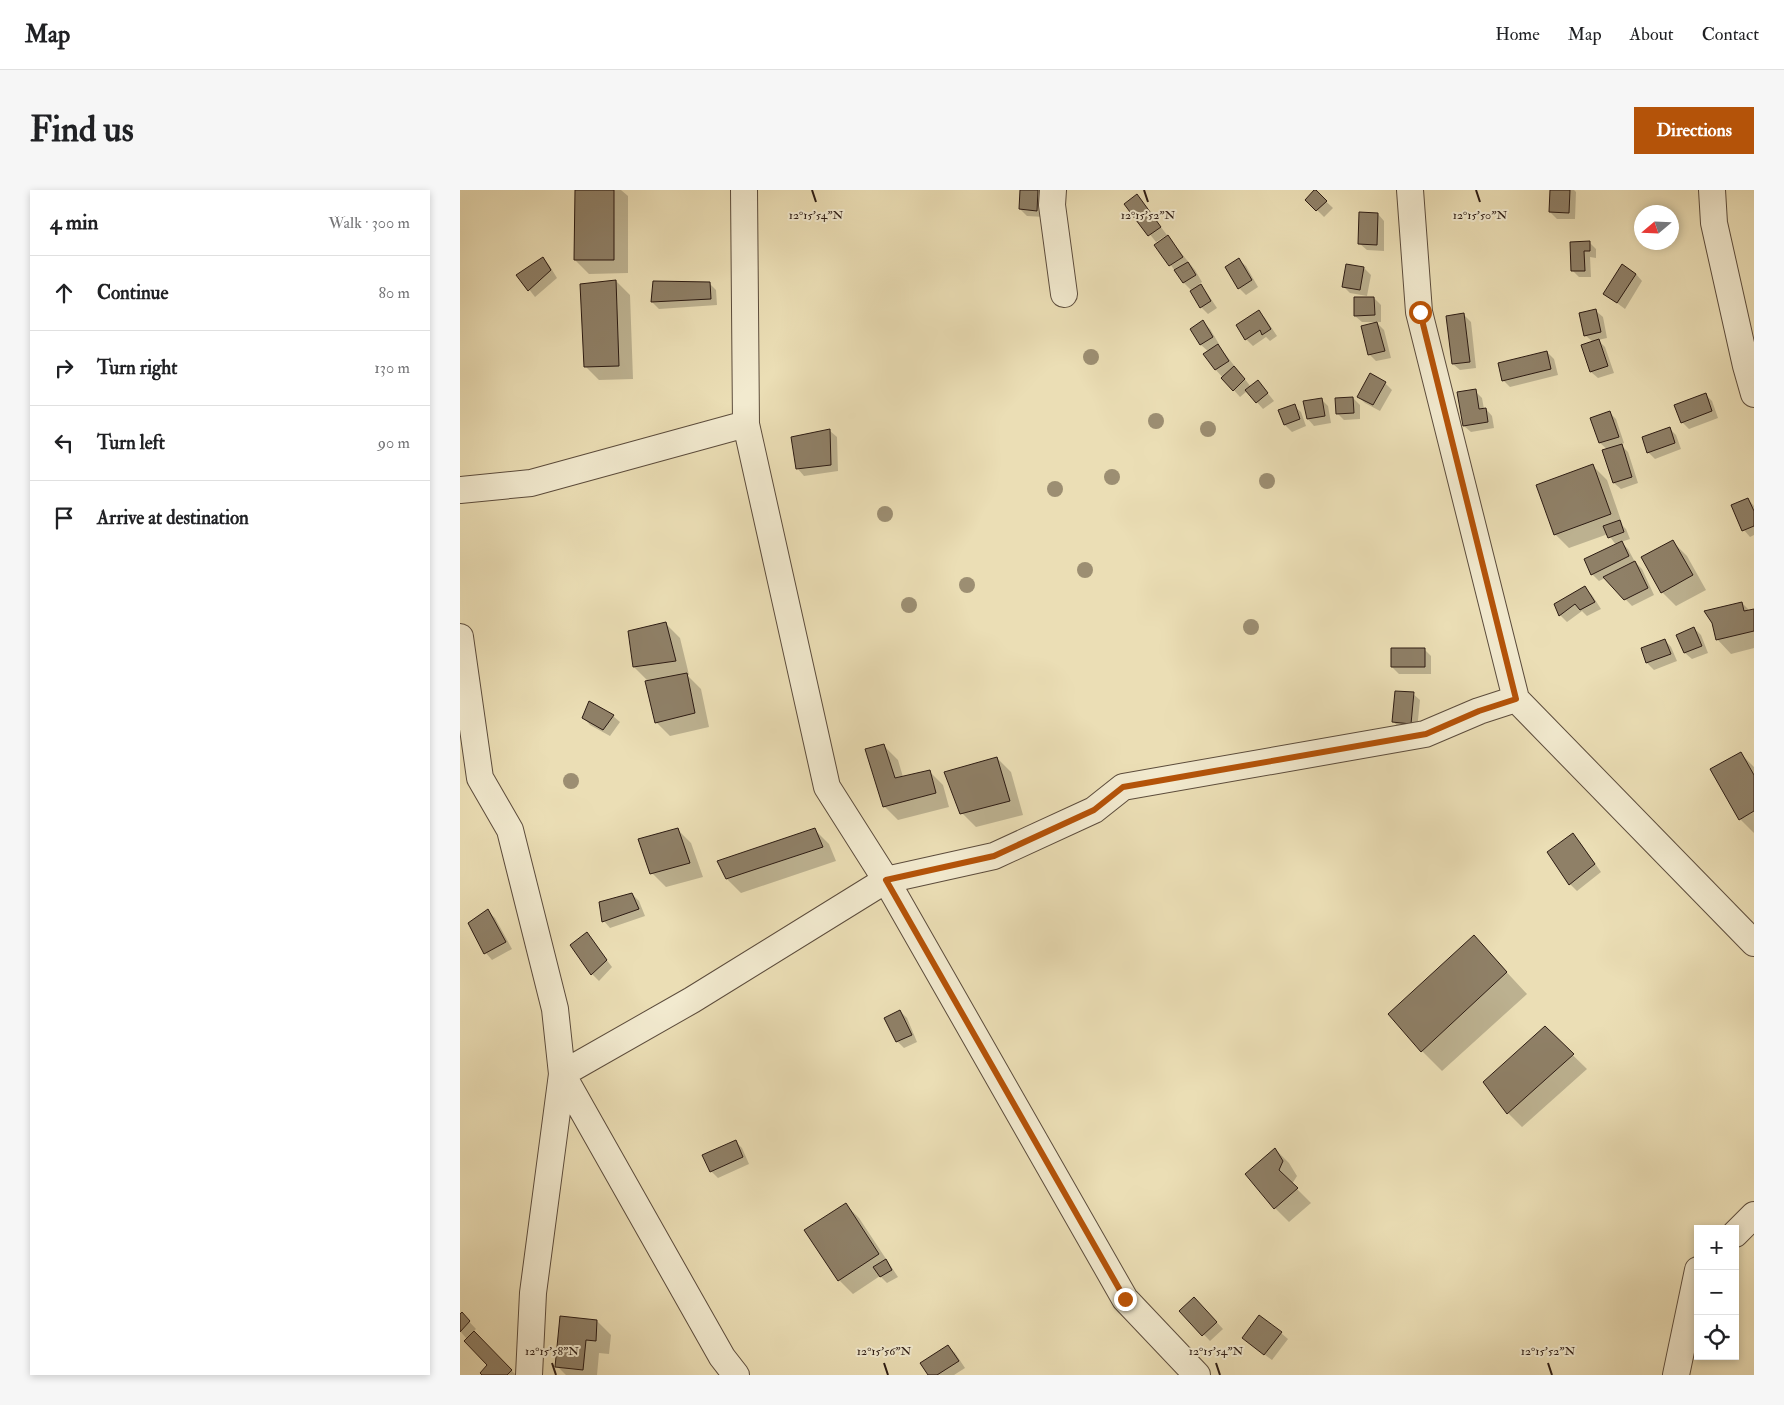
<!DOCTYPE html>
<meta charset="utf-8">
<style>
:root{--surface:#fff;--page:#f6f6f6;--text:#202124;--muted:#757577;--line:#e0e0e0;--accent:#b45309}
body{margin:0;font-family:"IM FELL Double Pica",serif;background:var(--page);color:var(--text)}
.controls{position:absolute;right:15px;bottom:15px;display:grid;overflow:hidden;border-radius:0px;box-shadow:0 2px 8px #0003}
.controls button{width:45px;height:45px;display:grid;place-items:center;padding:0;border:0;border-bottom:1px solid var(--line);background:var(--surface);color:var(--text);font:25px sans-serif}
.compass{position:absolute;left:1174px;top:15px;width:45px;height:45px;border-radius:50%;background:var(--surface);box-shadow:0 2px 8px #0003;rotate:251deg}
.stop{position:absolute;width:15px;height:15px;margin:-11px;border:4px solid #b45309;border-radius:50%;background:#fff}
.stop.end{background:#b45309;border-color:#fff;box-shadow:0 1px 5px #0008}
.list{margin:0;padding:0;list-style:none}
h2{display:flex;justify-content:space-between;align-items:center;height:65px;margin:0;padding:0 20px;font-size:21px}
h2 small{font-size:16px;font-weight:400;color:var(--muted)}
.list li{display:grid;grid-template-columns:32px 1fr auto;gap:15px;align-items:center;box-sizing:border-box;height:75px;padding:0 20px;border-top:1px solid var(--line)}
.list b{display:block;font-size:19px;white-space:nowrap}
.list em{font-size:16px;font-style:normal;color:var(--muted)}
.icon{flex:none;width:28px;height:28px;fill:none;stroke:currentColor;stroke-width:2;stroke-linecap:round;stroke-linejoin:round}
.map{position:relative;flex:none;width:1294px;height:1185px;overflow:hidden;border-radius:0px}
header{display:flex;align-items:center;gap:30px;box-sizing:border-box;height:70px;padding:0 25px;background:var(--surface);border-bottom:1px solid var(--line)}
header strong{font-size:24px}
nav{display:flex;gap:28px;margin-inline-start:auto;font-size:18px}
.intro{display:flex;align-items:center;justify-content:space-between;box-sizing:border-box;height:120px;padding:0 30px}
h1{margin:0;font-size:35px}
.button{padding:12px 22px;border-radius:0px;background:var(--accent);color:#fff;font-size:18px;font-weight:700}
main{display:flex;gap:30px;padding:0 30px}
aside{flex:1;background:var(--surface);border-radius:0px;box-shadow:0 2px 8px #0003}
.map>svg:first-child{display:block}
.shadow{fill:#0003}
.building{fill:#8f8067;stroke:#2c1b13}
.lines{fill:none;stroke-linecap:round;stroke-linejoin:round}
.street-casing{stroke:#5c4c3c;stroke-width:28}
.street{stroke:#f2eacf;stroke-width:26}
.tree{fill:#9c8e72}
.route{stroke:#b45309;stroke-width:6}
.ticks{fill:none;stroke:#2c1b13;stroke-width:2}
.ticks-label{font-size:12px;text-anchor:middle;fill:#2c1b13;stroke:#f2eacf;stroke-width:4;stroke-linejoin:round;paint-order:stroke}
</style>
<header>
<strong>Map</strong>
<nav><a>Home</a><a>Map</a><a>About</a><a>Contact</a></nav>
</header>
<div class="intro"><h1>Find us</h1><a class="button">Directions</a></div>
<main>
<aside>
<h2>4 min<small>Walk · 300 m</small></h2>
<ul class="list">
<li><svg class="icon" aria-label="ahead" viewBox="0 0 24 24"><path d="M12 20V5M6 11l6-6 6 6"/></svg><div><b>Continue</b></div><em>80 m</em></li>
<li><svg class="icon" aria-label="right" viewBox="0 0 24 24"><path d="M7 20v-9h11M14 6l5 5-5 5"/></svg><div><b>Turn right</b></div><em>130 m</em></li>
<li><svg class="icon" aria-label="left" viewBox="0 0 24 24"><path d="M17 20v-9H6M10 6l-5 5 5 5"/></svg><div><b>Turn left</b></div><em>90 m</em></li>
<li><svg class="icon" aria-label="arrive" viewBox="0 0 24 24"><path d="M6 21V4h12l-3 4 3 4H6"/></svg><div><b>Arrive at destination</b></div></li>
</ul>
</aside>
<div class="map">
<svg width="1294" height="1185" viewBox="0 0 1294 1185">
<rect width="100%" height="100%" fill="#ebdeb5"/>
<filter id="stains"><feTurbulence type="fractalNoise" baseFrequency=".004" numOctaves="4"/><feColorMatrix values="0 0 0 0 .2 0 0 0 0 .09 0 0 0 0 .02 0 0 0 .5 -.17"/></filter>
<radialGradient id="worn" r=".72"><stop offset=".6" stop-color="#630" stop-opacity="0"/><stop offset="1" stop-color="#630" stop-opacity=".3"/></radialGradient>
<path class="shadow" d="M 117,0 L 161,0 L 168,6 L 168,83 L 129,84 L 115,70 Z
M 561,0 L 585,0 L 584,27 L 567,26 L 560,19 Z
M 1091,0 L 1114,0 L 1116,2 L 1115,29 L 1097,29 L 1090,22 Z
M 855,1 L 873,18 L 864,27 L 847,10 Z
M 677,6 L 707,45 L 696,52 L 666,14 Z
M 918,24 L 924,31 L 924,61 L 907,60 L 900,54 Z
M 708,47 L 735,80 L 742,92 L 739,94 L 747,103 L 757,118 L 748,124 L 741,117 L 732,101 L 724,93 L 696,55 Z
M 1112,53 L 1130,53 L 1136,59 L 1136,68 L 1130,67 L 1131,87 L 1119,87 L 1112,80 Z
M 83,68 L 89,75 L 97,88 L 75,107 L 58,85 Z
M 779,70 L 786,76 L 798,97 L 786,105 L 779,98 Z
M 887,75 L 904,78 L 911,85 L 907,106 L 890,103 L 883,96 Z
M 1162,76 L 1176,84 L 1182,91 L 1165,119 L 1145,104 Z
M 156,91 L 170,105 L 173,189 L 139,190 L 125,176 Z
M 194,92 L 249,93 L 256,100 L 257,115 L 199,119 L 192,112 Z
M 914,108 L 921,115 L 921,132 L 916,132 L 924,140 L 931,168 L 916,171 L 909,164 L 916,132 L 902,132 L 895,126 Z
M 1136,121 L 1143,127 L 1147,148 L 1138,150 L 1145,157 L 1154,183 L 1138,188 L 1131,182 L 1123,156 L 1133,152 L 1125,145 Z
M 799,122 L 805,128 L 817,146 L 810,151 L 806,147 L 793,156 L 786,149 Z
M 1004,125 L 1011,132 L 1016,178 L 1000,180 L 993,174 Z
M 743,132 L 750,139 L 759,154 L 758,155 L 791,197 L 798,191 L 814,211 L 803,219 L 787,201 L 780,207 L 756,180 L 745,165 L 749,162 L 741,155 L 731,139 Z
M 1087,162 L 1094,169 L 1098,185 L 1050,197 L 1043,190 Z
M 925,193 L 932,200 L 920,221 L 905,213 L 898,207 Z
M 1015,201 L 1022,208 L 1024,219 L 1026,219 L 1032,226 L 1034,238 L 1011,242 L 1004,236 Z
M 1245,204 L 1252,211 L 1258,228 L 1229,239 L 1222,232 Z
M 893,208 L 900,215 L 900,229 L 884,230 L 877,223 Z
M 861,209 L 868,216 L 871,233 L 854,236 L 848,229 Z
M 834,216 L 841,222 L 846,236 L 832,242 L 825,235 L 820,221 Z
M 1149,222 L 1156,229 L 1164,253 L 1161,255 L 1168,262 L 1178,293 L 1161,299 L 1154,293 L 1148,260 L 1140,253 L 1132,228 Z
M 1209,238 L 1216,245 L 1221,259 L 1195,269 L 1188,262 Z
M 370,241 L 377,247 L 378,281 L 344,286 L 338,279 Z
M 1133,276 L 1147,290 L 1163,336 L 1166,339 L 1170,349 L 1161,352 L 1168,359 L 1175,372 L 1182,379 L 1194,405 L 1172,416 L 1145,388 L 1139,391 L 1132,384 L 1156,355 L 1148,344 L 1109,358 L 1095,344 Z
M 1288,309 L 1294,316 L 1294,345 L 1290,347 L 1284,340 Z
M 1213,352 L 1227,366 L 1246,400 L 1216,416 L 1202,402 Z
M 1125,398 L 1132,405 L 1141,419 L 1127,426 L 1122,421 L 1107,432 L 1100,425 Z
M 1282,413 L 1290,421 L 1294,420 L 1294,458 L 1271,464 L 1257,449 Z
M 206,434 L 220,448 L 229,485 L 227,485 L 241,499 L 249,537 L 210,546 L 196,532 L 189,492 L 174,477 Z
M 1234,438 L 1241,445 L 1248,463 L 1232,469 L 1225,463 L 1218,446 Z
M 1205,450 L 1211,457 L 1217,471 L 1194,480 L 1187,473 L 1182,459 Z
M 964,459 L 971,466 L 971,484 L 939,484 L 932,477 Z
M 953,504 L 960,510 L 957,540 L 940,539 L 934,532 Z
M 153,526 L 160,532 L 150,546 L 130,535 L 124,528 Z
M 424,556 L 438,570 L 443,587 L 469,581 L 483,595 L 489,617 L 438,630 L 424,616 Z
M 1281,564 L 1294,577 L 1294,643 L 1280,629 Z
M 537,568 L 551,582 L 563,625 L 516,637 L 502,623 Z
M 217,639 L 231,653 L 243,687 L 206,697 L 192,683 Z
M 355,640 L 369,654 L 376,671 L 281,703 L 267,689 Z
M 1113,645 L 1120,652 L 1141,682 L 1117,701 L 1110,694 L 1089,662 Z
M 172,704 L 179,711 L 185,726 L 150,738 L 144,731 Z
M 28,721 L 35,728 L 52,759 L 32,770 L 26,763 L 10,733 Z
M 127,744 L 152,777 L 139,791 L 132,784 L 111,755 Z
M 1014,747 L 1067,804 L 982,881 L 962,861 Z
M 440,821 L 447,828 L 457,852 L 444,858 L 437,851 Z
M 1085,838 L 1127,879 L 1062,937 L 1048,923 Z
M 275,951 L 282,958 L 289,974 L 258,988 L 251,981 L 244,965 Z
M 815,959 L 829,973 L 837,986 L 832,994 L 851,1013 L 829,1032 L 815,1018 Z
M 385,1014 L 399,1028 L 438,1087 L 427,1093 L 420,1086 L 393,1104 L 379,1090 Z
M 741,1115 L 763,1139 L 750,1151 L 721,1121 Z
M 2,1124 L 16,1139 L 13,1142 L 56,1185 L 24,1185 L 29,1175 L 0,1141 L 0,1126 Z
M 137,1131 L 151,1145 L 149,1164 L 139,1163 L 137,1185 L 106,1185 L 97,1176 Z
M 821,1143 L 828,1149 L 812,1170 L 790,1154 Z
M 488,1156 L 495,1163 L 505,1178 L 494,1185 L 470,1185 Z"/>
<path class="building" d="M 115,0 L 154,0 L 154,70 L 114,70 Z
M 560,0 L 578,0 L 577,21 L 559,19 Z
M 854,0 L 856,0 L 867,11 L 856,21 L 845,10 Z
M 1090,0 L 1110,0 L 1109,23 L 1089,22 Z
M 677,4 L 701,37 L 688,46 L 664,14 Z
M 899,22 L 918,23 L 917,55 L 898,54 Z
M 708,45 L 723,67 L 709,76 L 694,55 Z
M 1130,51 L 1130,61 L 1124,61 L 1125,81 L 1111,81 L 1110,52 Z
M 83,67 L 91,80 L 68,101 L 56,85 Z
M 779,68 L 792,90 L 778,99 L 765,77 Z
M 728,72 L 736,85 L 723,93 L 714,80 Z
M 886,74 L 904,77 L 900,100 L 882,97 Z
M 1162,74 L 1176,84 L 1157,113 L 1143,104 Z
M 156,90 L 159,176 L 124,177 L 120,94 Z
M 193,91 L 250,92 L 251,109 L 191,112 Z
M 741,94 L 751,111 L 740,118 L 730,101 Z
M 894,107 L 914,107 L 915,125 L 894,126 Z
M 1136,119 L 1141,142 L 1124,146 L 1119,123 Z
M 799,120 L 811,139 L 802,145 L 800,140 L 785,150 L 776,135 Z
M 1004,123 L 1010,172 L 992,174 L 986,126 Z
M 743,130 L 753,147 L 740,155 L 730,139 Z
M 917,132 L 925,161 L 908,165 L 901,136 Z
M 1139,149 L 1148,176 L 1130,182 L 1121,155 Z
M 758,154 L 769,171 L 755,180 L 743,164 Z
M 1087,161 L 1091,179 L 1042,191 L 1038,173 Z
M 774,176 L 785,189 L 773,201 L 761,188 Z
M 910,183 L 926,192 L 913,215 L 897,207 Z
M 798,190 L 808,203 L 796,213 L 785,200 Z
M 1016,199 L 1019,219 L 1026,218 L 1028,232 L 1003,236 L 997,202 Z
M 1246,203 L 1252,221 L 1221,233 L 1214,215 Z
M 893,207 L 894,223 L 876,224 L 875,208 Z
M 862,208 L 865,226 L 847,229 L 843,211 Z
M 835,214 L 840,229 L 824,235 L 818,220 Z
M 1150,221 L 1159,247 L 1139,253 L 1130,228 Z
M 1210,237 L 1215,253 L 1187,263 L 1182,247 Z
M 370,239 L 371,275 L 336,279 L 331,247 Z
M 1162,254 L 1172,287 L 1153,293 L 1142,260 Z
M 1133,274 L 1151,324 L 1094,345 L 1076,295 Z
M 1288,308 L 1294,321 L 1294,336 L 1282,341 L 1271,315 Z
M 1160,330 L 1164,342 L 1148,348 L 1143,336 Z
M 1213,350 L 1233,385 L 1201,403 L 1181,367 Z
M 1162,351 L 1169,366 L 1131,385 L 1124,369 Z
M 1175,371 L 1188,398 L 1164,410 L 1143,387 Z
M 1125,396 L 1135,412 L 1120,420 L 1115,414 L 1099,426 L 1094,414 Z
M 1282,412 L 1284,421 L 1294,419 L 1294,441 L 1256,450 L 1252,433 L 1244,421 Z
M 206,432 L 216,471 L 173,477 L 168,441 Z
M 1234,437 L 1242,456 L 1224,463 L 1216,445 Z
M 1205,449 L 1211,464 L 1186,473 L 1181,458 Z
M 931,458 L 965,458 L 965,477 L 931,477 Z
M 227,483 L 235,523 L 195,533 L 185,491 Z
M 935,501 L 954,502 L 951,534 L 932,532 Z
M 129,511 L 154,525 L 143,540 L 122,528 Z
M 424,554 L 435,588 L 470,580 L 476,603 L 423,617 L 405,559 Z
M 1281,562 L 1294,585 L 1294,621 L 1279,630 L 1250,579 Z
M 537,567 L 550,611 L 500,624 L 484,582 Z
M 218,638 L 230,673 L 190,684 L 178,649 Z
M 355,638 L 363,657 L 266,689 L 257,671 Z
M 1113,643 L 1135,674 L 1109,695 L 1087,662 Z
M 172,703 L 179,719 L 142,732 L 139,712 Z
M 28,719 L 46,752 L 24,764 L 8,733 Z
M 127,742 L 147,770 L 131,785 L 110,755 Z
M 1014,745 L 1047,782 L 961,862 L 928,824 Z
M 440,820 L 452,845 L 436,852 L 424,828 Z
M 1085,836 L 1114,864 L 1047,924 L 1023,892 Z
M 276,950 L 283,967 L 250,982 L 242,965 Z
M 815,958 L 823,971 L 819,980 L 838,998 L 814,1019 L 785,984 Z
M 386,1013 L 419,1064 L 378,1091 L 344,1040 Z
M 426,1069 L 432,1080 L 420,1087 L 413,1077 Z
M 734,1107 L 757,1132 L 742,1146 L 719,1121 Z
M 2,1122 L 10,1131 L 0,1142 L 0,1124 Z
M 799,1125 L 822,1142 L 804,1165 L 782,1148 Z
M 100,1126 L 137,1130 L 136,1151 L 126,1150 L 123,1180 L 95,1177 Z
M 14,1141 L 52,1180 L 47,1185 L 22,1185 L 20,1183 L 27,1175 L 4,1151 Z
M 488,1155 L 499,1171 L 477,1185 L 468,1185 L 460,1173 Z"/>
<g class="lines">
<g class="street-casing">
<path id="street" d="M 284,0 L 286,234 L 367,597 L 426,690 L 665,1109 L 737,1185
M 593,0 L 592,15 L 604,104
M 950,0 L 959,122 L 1056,509 L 1294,753
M 1252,0 L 1254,33 L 1286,176 L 1294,204
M 0,300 L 71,293 L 286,234
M 0,447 L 20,588 L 50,640 L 95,819 L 102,884 L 73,1103 L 69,1185
M 1275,1044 L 1294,1025
M 276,1185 L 262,1167 L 102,884 L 232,810 L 426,690 L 534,666 L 634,620 L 663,597 L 965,544 L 1019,521 L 1056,509
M 1216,1185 L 1238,1080"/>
</g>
<use href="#street" class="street"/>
</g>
<g class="tree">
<circle cx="631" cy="167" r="8"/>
<circle cx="696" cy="231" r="8"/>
<circle cx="748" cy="239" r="8"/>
<circle cx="652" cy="287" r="8"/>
<circle cx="807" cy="291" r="8"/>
<circle cx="595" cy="299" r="8"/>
<circle cx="425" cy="324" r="8"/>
<circle cx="625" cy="380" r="8"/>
<circle cx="507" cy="395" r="8"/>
<circle cx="449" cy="415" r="8"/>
<circle cx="791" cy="437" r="8"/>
<circle cx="111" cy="591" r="8"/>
</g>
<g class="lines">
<path class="route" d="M 665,1109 L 426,690 L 534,666 L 634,620 L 663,597 L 966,544 L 1019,521 L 1056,509 L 960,122"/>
</g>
<path class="ticks" d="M 352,0 L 356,12M 684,0 L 688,12M 1016,0 L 1020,12M 92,1173 L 96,1185M 424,1173 L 428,1185M 756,1173 L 760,1185M 1088,1173 L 1092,1185"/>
<g class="ticks-label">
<text x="1020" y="29">12°15'50"N</text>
<text x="356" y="29">12°15'54"N</text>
<text x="688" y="29">12°15'52"N</text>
<text x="92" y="1165">12°15'58"N</text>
<text x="424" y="1165">12°15'56"N</text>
<text x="756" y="1165">12°15'54"N</text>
<text x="1088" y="1165">12°15'52"N</text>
</g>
<rect width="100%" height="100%" filter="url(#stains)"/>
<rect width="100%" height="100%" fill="url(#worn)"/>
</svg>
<div class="controls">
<button>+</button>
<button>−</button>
<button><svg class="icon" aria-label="locate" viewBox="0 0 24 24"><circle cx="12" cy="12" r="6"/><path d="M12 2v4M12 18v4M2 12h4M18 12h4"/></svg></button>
</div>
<svg class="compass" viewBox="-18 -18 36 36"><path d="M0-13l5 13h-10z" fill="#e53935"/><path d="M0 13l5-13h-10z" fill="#757577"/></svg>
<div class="stop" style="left:960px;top:122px"></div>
<div class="stop end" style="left:665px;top:1109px"></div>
</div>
</main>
